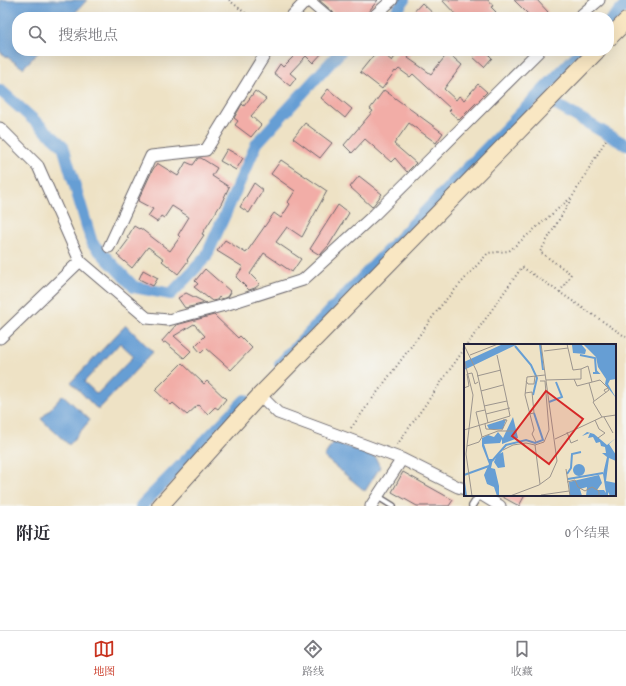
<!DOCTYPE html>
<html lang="zh">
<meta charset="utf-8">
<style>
:root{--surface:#fff;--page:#f2f2f3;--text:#2b2b33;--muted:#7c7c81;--line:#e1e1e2;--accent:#c8321e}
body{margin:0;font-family:"Gentium Book Plus","Noto Serif SC",serif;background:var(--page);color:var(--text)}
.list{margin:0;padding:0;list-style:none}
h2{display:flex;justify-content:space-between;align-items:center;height:52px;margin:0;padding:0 16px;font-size:17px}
h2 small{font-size:13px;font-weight:400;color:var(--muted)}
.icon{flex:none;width:22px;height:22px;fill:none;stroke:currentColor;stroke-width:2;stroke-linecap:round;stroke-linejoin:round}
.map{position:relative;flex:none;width:626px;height:506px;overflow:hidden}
.search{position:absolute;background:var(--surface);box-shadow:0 4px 16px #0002;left:12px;right:12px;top:12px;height:44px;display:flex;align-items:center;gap:10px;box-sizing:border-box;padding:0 14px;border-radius:16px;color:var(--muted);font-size:15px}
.sheet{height:124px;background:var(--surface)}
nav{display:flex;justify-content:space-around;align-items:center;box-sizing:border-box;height:56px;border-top:1px solid var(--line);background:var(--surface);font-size:11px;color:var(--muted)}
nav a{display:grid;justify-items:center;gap:2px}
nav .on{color:var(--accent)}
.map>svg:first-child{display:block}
.water{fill:#669ed4;stroke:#446088;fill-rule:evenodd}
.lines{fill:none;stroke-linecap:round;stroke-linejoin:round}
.canal{stroke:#669ed4;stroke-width:12}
.building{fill:#f2ada7}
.lane-casing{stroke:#69656b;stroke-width:8}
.street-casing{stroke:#69656b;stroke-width:13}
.secondary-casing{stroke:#69656b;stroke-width:18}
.path{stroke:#69656b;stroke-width:2;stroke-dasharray:1 3;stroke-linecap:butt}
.lane{stroke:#fff;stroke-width:5.5}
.street{stroke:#fff;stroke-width:11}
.secondary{stroke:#f9e7c3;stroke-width:16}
.inset-river{fill:none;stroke:#669ed4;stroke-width:2}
.inset-road{fill:none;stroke:#9c958e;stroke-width:1}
.view{fill:#d62828;fill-opacity:0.15;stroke:#d62828;stroke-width:2}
.inset-edge{fill:none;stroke:#22223b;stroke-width:2}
</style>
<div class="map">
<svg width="626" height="506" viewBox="0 0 626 506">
<rect width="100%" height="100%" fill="#f6f6f2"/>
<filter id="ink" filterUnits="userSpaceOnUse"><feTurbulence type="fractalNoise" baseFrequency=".025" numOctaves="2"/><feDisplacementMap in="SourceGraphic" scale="8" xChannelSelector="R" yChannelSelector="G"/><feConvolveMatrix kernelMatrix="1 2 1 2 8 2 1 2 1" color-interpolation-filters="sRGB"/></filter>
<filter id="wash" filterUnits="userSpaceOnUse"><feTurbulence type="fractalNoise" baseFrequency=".012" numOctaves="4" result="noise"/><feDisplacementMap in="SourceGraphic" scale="16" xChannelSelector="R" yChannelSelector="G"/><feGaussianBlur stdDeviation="0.9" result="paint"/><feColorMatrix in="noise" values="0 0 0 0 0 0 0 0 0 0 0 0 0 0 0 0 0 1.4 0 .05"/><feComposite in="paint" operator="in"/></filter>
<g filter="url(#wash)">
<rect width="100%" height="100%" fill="#eee2c5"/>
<path class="water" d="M 0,0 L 87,0 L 71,17 L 17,17 L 17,51 L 40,51 L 23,68 L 0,52 Z
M 126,325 L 153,352 L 98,410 L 71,382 ZM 120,343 L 134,356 L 97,394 L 84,382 Z
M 63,395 L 90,420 L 69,445 L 41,419 Z
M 333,442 L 375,457 L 380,467 L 365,491 L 324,457 Z"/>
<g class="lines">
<path class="canal" d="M 390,17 L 394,15 L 404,0
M 609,22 L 626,5
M 0,90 L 63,146 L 92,243 L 134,287 L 171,294 L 206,257 L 257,143 L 341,51
M 541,96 L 626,145
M 280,364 L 416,221 L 581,51
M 141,506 L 245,400"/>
</g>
<g id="blocks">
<path class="building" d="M 319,0 L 378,0 L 364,17 L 335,17 L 333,12 Z
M 442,0 L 488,0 L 493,6 L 491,7 L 496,12 L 491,17 L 458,17 Z
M 514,0 L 537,0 L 548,12 L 543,17 L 531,17 Z
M 422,3 L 437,17 L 409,17 Z
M 299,51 L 324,51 L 313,63 L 306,56 L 290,73 L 296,78 L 290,86 L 274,73 L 280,64 L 283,67 Z
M 377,51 L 380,51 L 392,61 L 399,51 L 405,51 L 410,55 L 408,58 L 431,74 L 448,53 L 462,65 L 444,89 L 456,100 L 459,96 L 464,100 L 478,84 L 487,92 L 459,120 L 449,111 L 451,109 L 413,74 L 410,77 L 399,69 L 396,72 L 395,71 L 382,89 L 360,72 Z
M 478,51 L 493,51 L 489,55 L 492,58 L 484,67 L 473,57 Z
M 328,89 L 352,109 L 345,118 L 321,98 Z
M 384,90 L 443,133 L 436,143 L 409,123 L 394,144 L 416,163 L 407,172 L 395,158 L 391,162 L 365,139 L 352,153 L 344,145 L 373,111 L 370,109 Z
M 255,91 L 266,99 L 251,116 L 261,125 L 251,137 L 235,125 L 238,121 L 234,118 L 242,104 L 244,106 Z
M 305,123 L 332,143 L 320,158 L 293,138 Z
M 227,149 L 243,158 L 236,170 L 220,161 Z
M 198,158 L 201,158 L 217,168 L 212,176 L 229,187 L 221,204 L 202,234 L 204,235 L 187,260 L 188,261 L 178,274 L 162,261 L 164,259 L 148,247 L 132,268 L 117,255 L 129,239 L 127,238 L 134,226 L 139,229 L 140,228 L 170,251 L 180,237 L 178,235 L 189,217 L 172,206 L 164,218 L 161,216 L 157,222 L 148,216 L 153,209 L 138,201 L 152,171 L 157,163 L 178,176 L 186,162 L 193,165 Z
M 281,160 L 327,191 L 302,237 L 287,227 L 276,242 L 301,259 L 292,272 L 264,253 L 250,274 L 260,284 L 255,288 L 249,290 L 236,277 L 243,267 L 217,251 L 225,240 L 246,253 L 274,213 L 281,218 L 290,204 L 288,202 L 295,191 L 271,174 Z
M 359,176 L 382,194 L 372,207 L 350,187 Z
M 254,183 L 263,190 L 249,213 L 240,207 Z
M 338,205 L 349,213 L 329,245 L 320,255 L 310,249 Z
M 205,269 L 231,292 L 228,297 L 221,299 L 219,297 L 217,300 L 212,301 L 194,287 L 198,284 L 195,281 Z
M 143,270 L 158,278 L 153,286 L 139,279 Z
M 186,293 L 206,303 L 185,308 L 178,298 Z
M 214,315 L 238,338 L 240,336 L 252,348 L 231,370 L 206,348 L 201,353 L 195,346 L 205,336 L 194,324 L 174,336 L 191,351 L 184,358 L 165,342 L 163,343 L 162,341 L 176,325 Z
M 182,363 L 204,384 L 207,381 L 226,399 L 218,409 L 215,407 L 208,414 L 198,405 L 187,415 L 173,403 L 171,405 L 155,390 Z
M 403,472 L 453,500 L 449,506 L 417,506 L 392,492 Z
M 499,495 L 525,495 L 519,506 Z"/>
</g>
</g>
<g filter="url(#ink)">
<use href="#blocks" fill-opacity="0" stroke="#69656b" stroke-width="1"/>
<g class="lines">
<g class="lane-casing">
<path id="lane" d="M 377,496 L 393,506
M 472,506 L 479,495"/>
</g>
<g class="street-casing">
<path id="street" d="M 308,0 L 328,17
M 291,17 L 307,0
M 373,17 L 392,0
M 579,17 L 599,0
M 0,128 L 38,166 L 80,261 L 147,318 L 168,320 L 225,305 L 303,280 L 375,214 L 539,51
M 109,247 L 151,156 L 206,150 L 267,51
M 0,338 L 80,261
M 260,395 L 278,413 L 402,459 L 458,487 L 465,489
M 482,495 L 500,506
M 371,506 L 402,459"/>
</g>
<g class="secondary-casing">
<path id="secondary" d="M 609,38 L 626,21
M 160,506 L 260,395 L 597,51"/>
</g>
<path class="path" d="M 229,0 L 250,17
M 560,292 L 571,274 L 540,252 L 607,138
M 467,345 L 522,267 L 626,337
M 351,428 L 443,303 L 488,253 L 509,251 L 573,196
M 397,445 L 465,348"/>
<use href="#lane" class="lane"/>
<use href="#street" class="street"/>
<use href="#secondary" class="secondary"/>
</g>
</g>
<g transform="translate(464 344)">
<rect width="152" height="152" fill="#eee2c5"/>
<path d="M 39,0 L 54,0 L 0,26 L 0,18 ZM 117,0 L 122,6 L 121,10 L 109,9 L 108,1 ZM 119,0 L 152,0 L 152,35 L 146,36 L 144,40 L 152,54 L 141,40 L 142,35 L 134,23 L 132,13 ZM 49,73 L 54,94 L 38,100 L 38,95 L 36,99 L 20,100 L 25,115 L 29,115 L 27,124 L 31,125 L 35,142 L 35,152 L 33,152 L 30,143 L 23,140 L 20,131 L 25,120 L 18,102 L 18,94 L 24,91 L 30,93 L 34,88 L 39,94 ZM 42,75 L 39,85 L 25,85 L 23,81 ZM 123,88 L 130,90 L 143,101 L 152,94 L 145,100 L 152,111 L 152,117 L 145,114 L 142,137 L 152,139 L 152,152 L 146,152 L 144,148 L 144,152 L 122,152 L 123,143 L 116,145 L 118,152 L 106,152 L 105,138 L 135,131 L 138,139 L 133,146 L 140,146 L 142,149 L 139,130 L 143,113 L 138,109 L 142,109 L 141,103 L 137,102 L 136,98 L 132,99 L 129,93 L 124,94 L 126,89 L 118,92 ZM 39,108 L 41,123 L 34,124 L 30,118 L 33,111 ZM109 126a6 6 0 1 1 12 0a6 6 0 1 1-12 0Z" fill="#669ed4"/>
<path class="inset-river" d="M 76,0 L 79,26M 51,2 L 67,21 L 73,34 L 69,51M 116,11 L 131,14 L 132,27 L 134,29 L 129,29M 85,58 L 98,53 L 92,38M 28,117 L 42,101 L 62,96 L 71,99 L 79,96 L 70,69M 103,130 L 107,124 L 108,110 L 117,108M 0,131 L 25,122M 104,135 L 139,129M 0,138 L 2,152"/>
<path class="inset-road" d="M 0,1 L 13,28 L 24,79M 80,7 L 104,4M 6,11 L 34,0M 33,11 L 43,57M 0,15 L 9,51 L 2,110 L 8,152M 117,25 L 124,22 L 128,38M 13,32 L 37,26M 110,35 L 113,42 L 136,36 L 144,44M 82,36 L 117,35 L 117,25 L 109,26 L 103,0M 62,37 L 64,40 L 70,40 L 71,32M 125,39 L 130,57M 0,44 L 5,42 L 3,30 L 8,29 L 11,40 L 14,38M 17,47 L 39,41M 61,49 L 68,48 L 70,69 L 65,70M 22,70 L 46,64M 138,73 L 129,58 L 145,46 L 144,44 L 140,46 L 142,49M 140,73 L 149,89M 131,76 L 135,85 L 141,89 L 134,94M 21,80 L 22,85 L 38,86 L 43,76 L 39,76M 0,86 L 46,72 L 43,57 L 20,62M 103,88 L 107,99 L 114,96M 18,93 L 34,87 L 51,87M 91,95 L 138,73 L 152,71M 72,98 L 68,90 L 70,86 L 61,51 L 63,33 L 81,31M 71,101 L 76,140M 3,102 L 15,98 L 18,93 L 12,68 L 21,66M 39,106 L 49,101 L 62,99 L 71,101 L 80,98 L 85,86 L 81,37 L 76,37M 102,125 L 106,152M 103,138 L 111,136 L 114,143 L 121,147M 121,147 L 128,143 L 135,147 L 135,152M 77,151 L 105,147M 46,152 L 75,141 L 86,133 L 93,117 L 77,0"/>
<path class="view" d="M 82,47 L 119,75 L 85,120 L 48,92 Z"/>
<rect width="152" height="152" class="inset-edge"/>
</g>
</svg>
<div class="search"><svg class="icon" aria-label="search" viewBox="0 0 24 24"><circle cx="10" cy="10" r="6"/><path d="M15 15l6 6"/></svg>搜索地点</div>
</div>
<section class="sheet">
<h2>附近<small>0个结果</small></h2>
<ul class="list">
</ul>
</section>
<nav>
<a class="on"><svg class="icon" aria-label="map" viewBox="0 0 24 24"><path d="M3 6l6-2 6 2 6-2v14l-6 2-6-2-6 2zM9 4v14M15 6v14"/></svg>地图</a>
<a><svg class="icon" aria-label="directions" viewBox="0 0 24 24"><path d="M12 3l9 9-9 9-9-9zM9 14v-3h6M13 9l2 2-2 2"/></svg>路线</a>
<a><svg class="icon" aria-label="saved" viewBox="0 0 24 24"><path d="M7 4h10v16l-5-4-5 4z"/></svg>收藏</a>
</nav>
